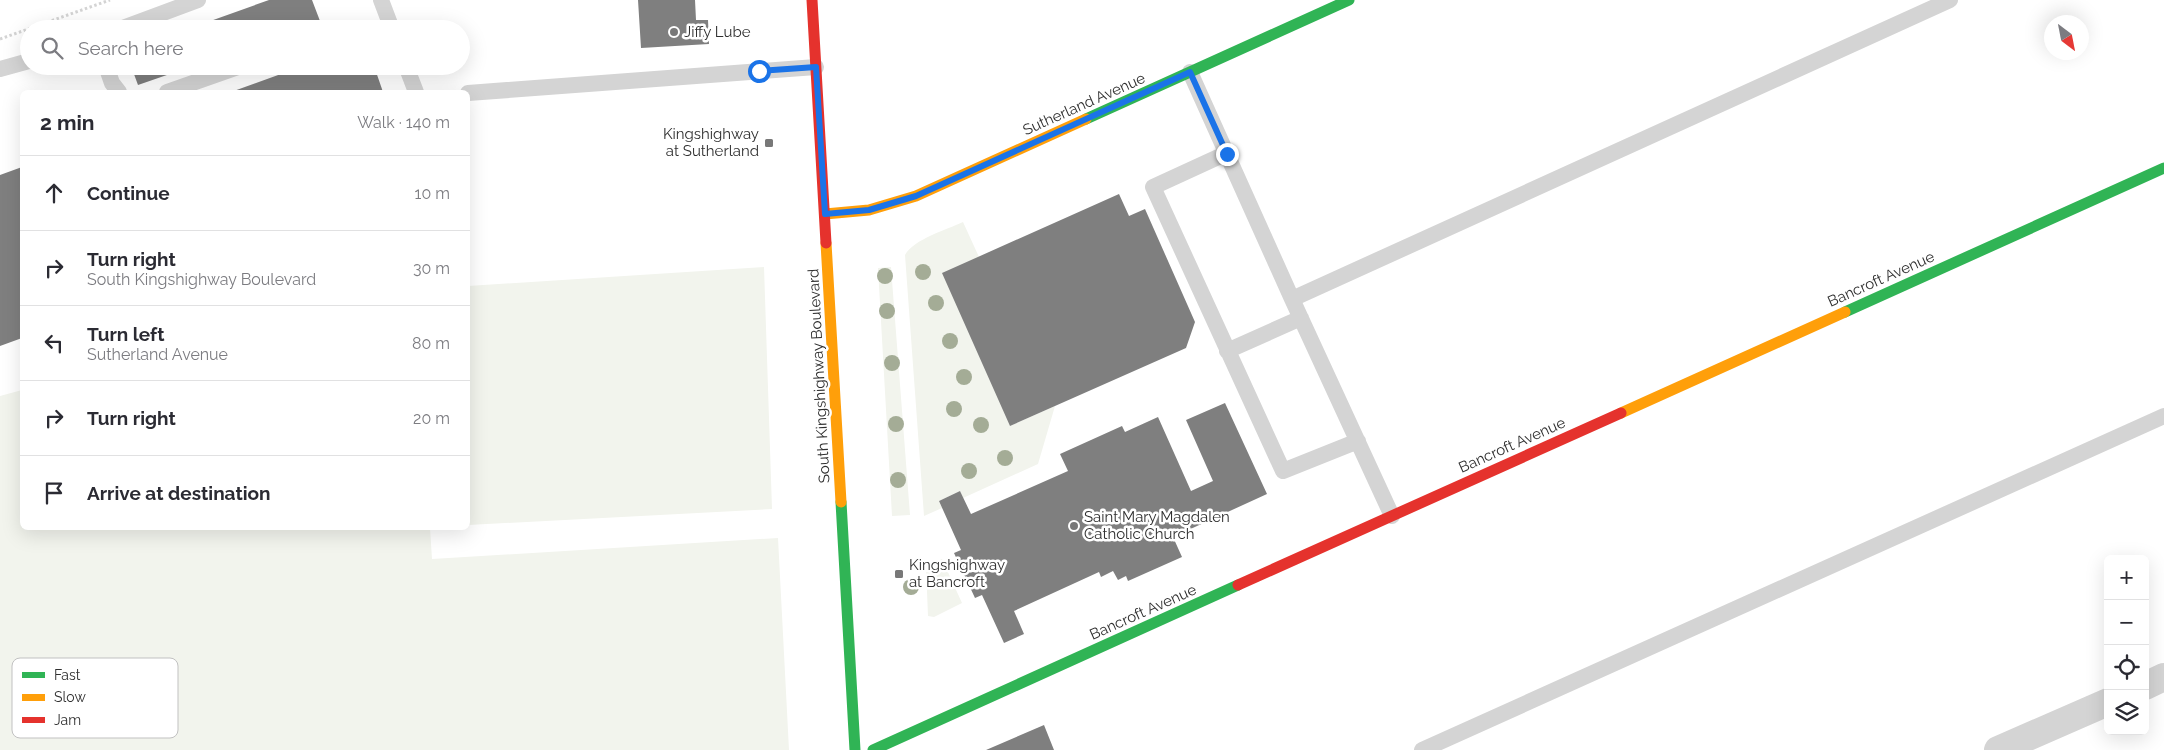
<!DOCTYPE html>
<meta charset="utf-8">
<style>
:root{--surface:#fff;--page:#f7f7f7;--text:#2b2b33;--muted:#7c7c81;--line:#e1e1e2}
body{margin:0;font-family:Raleway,sans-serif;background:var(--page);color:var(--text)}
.controls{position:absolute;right:15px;bottom:15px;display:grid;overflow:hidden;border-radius:8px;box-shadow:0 5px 20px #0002}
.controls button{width:45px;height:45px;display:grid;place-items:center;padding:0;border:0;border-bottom:1px solid var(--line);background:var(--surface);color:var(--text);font:25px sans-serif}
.compass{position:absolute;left:2044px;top:15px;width:45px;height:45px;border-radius:50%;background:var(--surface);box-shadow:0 5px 20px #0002;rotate:148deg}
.stop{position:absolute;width:15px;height:15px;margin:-11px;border:4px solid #1a73e8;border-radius:50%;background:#fff}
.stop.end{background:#1a73e8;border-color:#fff;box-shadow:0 1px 5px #0008}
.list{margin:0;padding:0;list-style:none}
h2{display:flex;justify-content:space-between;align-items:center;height:65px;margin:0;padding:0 20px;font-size:21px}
h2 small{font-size:16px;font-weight:400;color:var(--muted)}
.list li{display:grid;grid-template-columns:32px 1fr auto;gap:15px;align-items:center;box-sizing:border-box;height:75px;padding:0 20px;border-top:1px solid var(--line)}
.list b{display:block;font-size:19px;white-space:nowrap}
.list p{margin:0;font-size:16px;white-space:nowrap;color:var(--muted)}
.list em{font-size:16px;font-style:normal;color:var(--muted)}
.icon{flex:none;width:28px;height:28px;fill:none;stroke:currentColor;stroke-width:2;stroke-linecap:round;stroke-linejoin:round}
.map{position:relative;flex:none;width:2164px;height:750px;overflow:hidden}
.search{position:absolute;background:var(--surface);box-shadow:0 5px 20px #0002;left:20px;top:20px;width:450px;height:55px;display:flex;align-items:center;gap:12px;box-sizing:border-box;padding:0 18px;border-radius:28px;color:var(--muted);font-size:19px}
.panel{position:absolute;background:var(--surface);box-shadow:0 5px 20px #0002;left:20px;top:90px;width:450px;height:440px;border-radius:8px}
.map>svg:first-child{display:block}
.green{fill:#f2f4ed}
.building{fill:#7f7f7f}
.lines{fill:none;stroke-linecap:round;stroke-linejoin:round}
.path{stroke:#d4d4d4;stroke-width:3;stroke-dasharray:2.5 2.5;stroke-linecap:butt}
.lane{stroke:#d4d4d4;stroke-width:16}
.street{stroke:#d4d4d4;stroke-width:28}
.fast{stroke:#30b455;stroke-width:11}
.slow{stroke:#ff9f0a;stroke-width:11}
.jam{stroke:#e5322d;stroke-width:11}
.tree{fill:#a4ac96}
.route{stroke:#1a73e8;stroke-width:6}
.poi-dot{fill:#787878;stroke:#fff;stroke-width:2}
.labels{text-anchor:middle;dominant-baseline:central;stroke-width:5;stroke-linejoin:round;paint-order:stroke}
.poi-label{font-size:15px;fill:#2f2f2f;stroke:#fff;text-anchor:start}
.street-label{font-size:15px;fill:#2f2f2f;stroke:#fff}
.key{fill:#fff;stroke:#c1c1c1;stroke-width:1}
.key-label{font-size:14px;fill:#2f2f2f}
</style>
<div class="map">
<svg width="2164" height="750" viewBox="0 0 2164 750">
<rect width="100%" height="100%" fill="#fff"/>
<path class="green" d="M 963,222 L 979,257 L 1010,426 L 1055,406 L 1038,464 L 963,498 L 960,491 L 939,501 L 942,508 L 924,516 L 905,255 C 914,239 946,230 963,222 Z
M 764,267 L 772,509 L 468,525 L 468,286 Z
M 891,267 L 910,515 L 892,516 L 878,268 Z
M 22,390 L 22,528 L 430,528 L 432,559 L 778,538 L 789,750 L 0,750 L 0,396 Z
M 942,559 L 962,603 L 934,617 L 928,616 L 926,567 Z"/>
<path class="building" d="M 269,0 L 312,0 L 320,21 L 298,29 L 188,29 Z
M 638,0 L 695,0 L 696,20 L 708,20 L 709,44 L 641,48 Z
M 131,66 L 190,66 L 190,67 L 138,85 Z
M 303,66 L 374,66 L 383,92 L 231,92 Z
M 22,167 L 22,338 L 0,346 L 0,175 Z
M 1119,194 L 1129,216 L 1145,209 L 1195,322 L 1186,348 L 1010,426 L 942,273 Z
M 1225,403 L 1267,494 L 1173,537 L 1182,557 L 1128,581 L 1126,576 L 1118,580 L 1113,571 L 1101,577 L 1099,572 L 1014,611 L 1024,634 L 1004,643 L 982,595 L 975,598 L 954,553 L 961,550 L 939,501 L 960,491 L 971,514 L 1068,471 L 1060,454 L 1122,426 L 1125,432 L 1158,417 L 1191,491 L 1213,481 L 1186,420 Z
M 1044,725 L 1054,750 L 986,750 Z"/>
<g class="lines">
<path class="path" d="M 0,39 L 110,0"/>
<path class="lane" d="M 381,0 L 392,29
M 120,29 L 198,0
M 106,66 L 112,83 L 119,92
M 406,66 L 416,92
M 0,69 L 29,61
M 1190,72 L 1292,299 L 1392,516
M 167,92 L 241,66
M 468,93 L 816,67
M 1227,153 L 1153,187 L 1283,471 L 1358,441
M 1292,299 L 1950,0
M 1227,351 L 1301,318
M 1422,750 L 2164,416"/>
<path class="street" d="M 2145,686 L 2164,677
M 1998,750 L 2108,702"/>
<path class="fast" d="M 1086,119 L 1349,0
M 1845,312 L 2164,168
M 841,502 L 855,750
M 873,750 L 1238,585"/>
<path class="slow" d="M 825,214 L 869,210 L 916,196 L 1086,119
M 826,243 L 841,502
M 1621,413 L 1845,312"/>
<path class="jam" d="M 812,0 L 826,243
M 1238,585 L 1621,413"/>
</g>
<g class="tree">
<circle cx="923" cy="272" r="8"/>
<circle cx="885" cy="276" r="8"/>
<circle cx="936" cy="303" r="8"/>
<circle cx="887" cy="311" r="8"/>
<circle cx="950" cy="341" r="8"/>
<circle cx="892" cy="363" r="8"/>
<circle cx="964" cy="377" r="8"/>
<circle cx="954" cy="409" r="8"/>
<circle cx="896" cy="424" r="8"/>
<circle cx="981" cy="425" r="8"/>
<circle cx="1005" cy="458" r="8"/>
<circle cx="969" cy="471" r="8"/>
<circle cx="898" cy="480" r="8"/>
<circle cx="911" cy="587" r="8"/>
</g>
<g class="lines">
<path class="route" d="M 759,71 L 816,67 L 825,214 L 869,210 L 916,196 L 1190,72 L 1227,154"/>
</g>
<g class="poi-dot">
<circle cx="674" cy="32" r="5"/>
<rect x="764" y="138" width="10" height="10" rx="2.5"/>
<circle cx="1074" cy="526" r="5"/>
<rect x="894" y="569" width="10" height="10" rx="2.5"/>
</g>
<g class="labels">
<g class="poi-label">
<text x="684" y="32">Jiffy Lube</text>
<text x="759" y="134" text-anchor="end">Kingshighway<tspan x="759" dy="17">at Sutherland</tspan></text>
<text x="1084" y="517">Saint Mary Magdalen<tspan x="1084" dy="17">Catholic Church</tspan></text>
<text x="909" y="565">Kingshighway<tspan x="909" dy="17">at Bancroft</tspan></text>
</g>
<g class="street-label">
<text transform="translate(1084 104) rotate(-24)">Sutherland Avenue</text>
<text transform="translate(1881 279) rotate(-24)">Bancroft Avenue</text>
<text transform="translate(819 376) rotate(-93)">South Kingshighway Boulevard</text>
<text transform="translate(1512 445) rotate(-24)">Bancroft Avenue</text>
<text transform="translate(1143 612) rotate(-24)">Bancroft Avenue</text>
</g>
</g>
<rect x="12" y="658" width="166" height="80" rx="8" class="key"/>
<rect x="22" y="672" width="23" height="6" fill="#30b455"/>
<rect x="22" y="694" width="23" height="7" fill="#ff9f0a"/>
<rect x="22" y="717" width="23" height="6" fill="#e5322d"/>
<g class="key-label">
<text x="54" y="680">Fast</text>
<text x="54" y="702">Slow</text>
<text x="54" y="725">Jam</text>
</g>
</svg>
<div class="controls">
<button>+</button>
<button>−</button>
<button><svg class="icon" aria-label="locate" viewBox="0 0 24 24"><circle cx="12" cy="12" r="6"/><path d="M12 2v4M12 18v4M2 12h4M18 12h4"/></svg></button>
<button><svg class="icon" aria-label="layers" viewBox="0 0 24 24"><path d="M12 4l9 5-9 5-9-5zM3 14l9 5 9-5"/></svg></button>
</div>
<svg class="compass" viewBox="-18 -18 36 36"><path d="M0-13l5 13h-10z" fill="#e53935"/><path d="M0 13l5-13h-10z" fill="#7c7c81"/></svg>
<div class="stop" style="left:759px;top:71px"></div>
<div class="stop end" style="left:1227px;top:154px"></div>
<div class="search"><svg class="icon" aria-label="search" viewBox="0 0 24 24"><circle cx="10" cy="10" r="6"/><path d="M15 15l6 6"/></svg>Search here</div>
<section class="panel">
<h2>2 min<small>Walk · 140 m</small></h2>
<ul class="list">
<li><svg class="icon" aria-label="ahead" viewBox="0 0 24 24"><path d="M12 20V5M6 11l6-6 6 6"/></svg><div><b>Continue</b></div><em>10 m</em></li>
<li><svg class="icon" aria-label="right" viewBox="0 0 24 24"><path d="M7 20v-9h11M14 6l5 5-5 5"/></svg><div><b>Turn right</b><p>South Kingshighway Boulevard</p></div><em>30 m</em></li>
<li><svg class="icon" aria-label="left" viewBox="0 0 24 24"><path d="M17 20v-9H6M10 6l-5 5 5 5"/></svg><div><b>Turn left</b><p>Sutherland Avenue</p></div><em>80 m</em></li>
<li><svg class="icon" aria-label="right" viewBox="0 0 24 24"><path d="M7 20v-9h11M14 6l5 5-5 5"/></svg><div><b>Turn right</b></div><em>20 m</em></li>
<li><svg class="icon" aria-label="arrive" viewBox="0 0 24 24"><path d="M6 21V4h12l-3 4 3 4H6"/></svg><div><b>Arrive at destination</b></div></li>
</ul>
</section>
</div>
